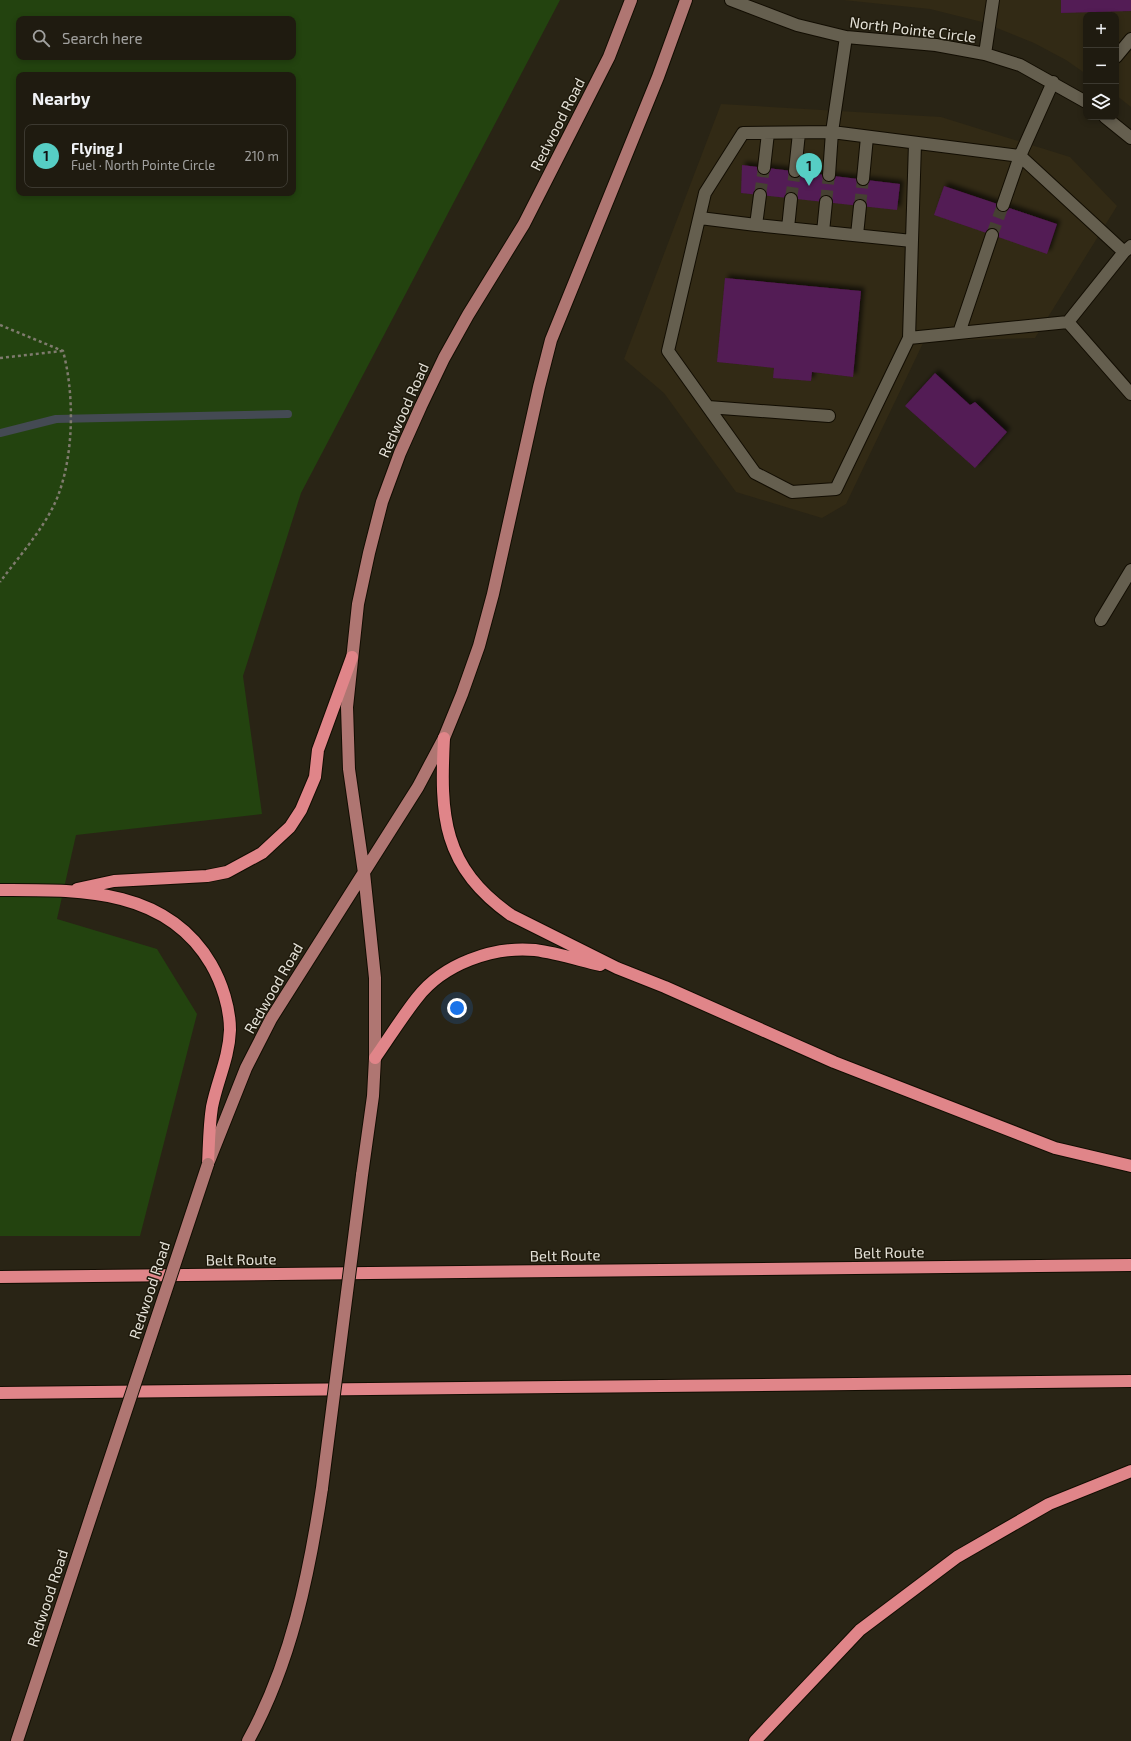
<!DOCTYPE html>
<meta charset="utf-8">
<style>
:root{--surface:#1f1b10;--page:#2c281e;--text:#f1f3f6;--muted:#a1a19f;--line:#3c3930;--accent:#56cec4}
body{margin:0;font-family:"Exo 2",sans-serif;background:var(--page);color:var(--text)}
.controls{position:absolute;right:12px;top:12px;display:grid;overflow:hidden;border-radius:8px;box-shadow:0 2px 6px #0003}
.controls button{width:36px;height:36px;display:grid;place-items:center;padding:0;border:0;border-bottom:1px solid var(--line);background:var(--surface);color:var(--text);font:20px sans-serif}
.you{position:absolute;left:457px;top:1008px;width:14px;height:14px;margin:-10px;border:3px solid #fff;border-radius:50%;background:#1a73e8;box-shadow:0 0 0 6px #1a73e833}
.badge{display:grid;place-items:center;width:26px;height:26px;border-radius:50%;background:var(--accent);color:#111;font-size:13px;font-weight:700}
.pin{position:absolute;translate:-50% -33px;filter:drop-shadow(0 1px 2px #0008)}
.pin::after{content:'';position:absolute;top:21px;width:14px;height:12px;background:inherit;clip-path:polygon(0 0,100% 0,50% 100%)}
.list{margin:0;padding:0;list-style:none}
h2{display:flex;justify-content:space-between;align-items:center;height:52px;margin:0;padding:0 16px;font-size:17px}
h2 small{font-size:13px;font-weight:400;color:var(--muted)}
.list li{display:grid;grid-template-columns:26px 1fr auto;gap:12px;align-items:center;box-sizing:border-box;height:64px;margin:0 8px 8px;padding:0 8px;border:1px solid var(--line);border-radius:8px}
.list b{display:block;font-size:15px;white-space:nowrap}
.list p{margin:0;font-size:13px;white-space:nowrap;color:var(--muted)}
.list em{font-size:13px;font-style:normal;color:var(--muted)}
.icon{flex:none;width:22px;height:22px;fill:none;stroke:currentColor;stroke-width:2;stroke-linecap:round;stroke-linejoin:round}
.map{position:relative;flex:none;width:1131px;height:1741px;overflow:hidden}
.search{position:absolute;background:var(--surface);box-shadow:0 2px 6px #0003;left:16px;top:16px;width:280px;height:44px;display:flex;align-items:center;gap:10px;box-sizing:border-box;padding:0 14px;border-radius:8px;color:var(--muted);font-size:15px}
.panel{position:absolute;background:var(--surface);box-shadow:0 2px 6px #0003;left:16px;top:72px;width:280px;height:124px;border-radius:8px}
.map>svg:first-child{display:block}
.built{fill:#322a15}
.green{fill:#23430f;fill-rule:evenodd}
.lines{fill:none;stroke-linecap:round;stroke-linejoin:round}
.stream{stroke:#444a53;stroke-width:8}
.building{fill:#531a55;filter:url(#shadow)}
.minor-tunnel{stroke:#454032;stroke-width:12;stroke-dasharray:12 6;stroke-linecap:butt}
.minor-casing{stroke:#120d02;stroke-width:14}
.major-casing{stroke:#120d02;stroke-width:14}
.highway-casing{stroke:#120d02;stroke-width:14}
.path{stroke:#7f7b6e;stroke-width:2.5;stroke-dasharray:3 3;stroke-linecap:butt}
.minor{stroke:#655f4f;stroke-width:12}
.major{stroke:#af7672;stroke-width:12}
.highway{stroke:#e08589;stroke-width:12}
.major-bridge-casing{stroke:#120d02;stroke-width:14;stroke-linecap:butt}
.major-bridge{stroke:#af7672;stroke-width:12}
.labels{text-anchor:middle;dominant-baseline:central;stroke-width:3;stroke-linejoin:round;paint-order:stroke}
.street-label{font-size:15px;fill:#e4e1d7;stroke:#1f1a0c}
</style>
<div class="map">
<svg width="1131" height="1741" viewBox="0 0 1131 1741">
<defs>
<filter id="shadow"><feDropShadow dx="3.5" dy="-3.5" stdDeviation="2" flood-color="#0009"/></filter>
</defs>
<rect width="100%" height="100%" fill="#292415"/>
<path class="built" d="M 843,0 L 1131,0 L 1131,107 L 1116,95 L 1116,15 L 1086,15 L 1086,74 L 1066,60 L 1034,43 L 982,22 L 930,9 Z
M 721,104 L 941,117 L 1070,157 L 1117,206 L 1035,338 L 924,341 L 846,504 L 822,518 L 736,492 L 664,393 L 624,359 Z"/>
<path class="green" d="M 0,0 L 560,0 L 301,493 L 243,676 L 262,814 L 76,835 L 57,919 L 157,949 L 197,1014 L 140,1236 L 0,1236 ZM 19,19 L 293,19 L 293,57 L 19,57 ZM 19,75 L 293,75 L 293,193 L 19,193 Z"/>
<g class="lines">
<path class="stream" d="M 0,433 L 56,419 L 288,414"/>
</g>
<path class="building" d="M 1061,0 L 1131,0 L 1131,11 L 1061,13 Z
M 742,165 L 900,184 L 897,210 L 741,193 Z
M 944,186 L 1057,224 L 1047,254 L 934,215 Z
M 725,278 L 861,291 L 853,377 L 812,372 L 811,381 L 773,378 L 774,368 L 717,362 Z
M 935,373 L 970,405 L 975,402 L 1007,432 L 975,468 L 905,406 Z"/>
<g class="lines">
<path class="minor-tunnel" d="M 760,195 L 764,168
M 791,199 L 795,171
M 826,202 L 829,175
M 860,206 L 863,179
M 992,235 L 1003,205"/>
<g class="minor-casing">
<path id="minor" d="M 731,0 L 797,25 L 846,37 L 936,45 L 985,54 L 1020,65 L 1086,102
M 846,37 L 832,132 L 1020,156 L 1053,82
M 985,54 L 993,0
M 1116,57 L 1131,39
M 1105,117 L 1131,138
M 764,168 L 768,133
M 795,171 L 799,133
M 829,175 L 832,132 L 743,133 L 705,193 L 668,351 L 755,473 L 792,492 L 836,489 L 909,338 L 1068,322 L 1124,252
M 863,179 L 867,137
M 1003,205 L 1020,156 L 1124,252 L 1131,246
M 700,218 L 756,225 L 912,241
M 756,225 L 760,195
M 788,228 L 791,199
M 823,232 L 826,202
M 857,235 L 860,206
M 1068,322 L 1131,394
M 959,333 L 992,235
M 909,338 L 915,143
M 708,407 L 829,416
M 1101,620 L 1131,570"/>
</g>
<g class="major-casing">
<path id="major" d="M 209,1161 L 246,1068 L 271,1019 L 418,787 L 444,738 L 462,694 L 479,646 L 493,594 L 539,387 L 551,340 L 658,77 L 686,0
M 362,1175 L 373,1096 L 375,1058 L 375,978 L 364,873 L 349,769 L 347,707 L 358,604 L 369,553 L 382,502 L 400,453 L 421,406 L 444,358 L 468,315 L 524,224 L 609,57 L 631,0
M 17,1741 L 94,1507
M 248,1741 C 291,1663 309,1575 322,1488"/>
</g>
<g class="highway-casing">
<path id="highway" d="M 444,738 C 440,815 442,867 511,915 L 617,968 L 665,987 L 834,1062 L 1055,1148 L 1131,1166
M 77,889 L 114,881 L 207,876 L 227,872 L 262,853 L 290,827 L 301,810 L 315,777 L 318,750 L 352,657
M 0,890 C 78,890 166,887 211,964 C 222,983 230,1008 230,1030 C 229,1058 217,1081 212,1107 C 209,1126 209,1145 208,1164
M 375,1058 C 389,1038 402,1017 417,998 C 443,964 493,946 535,950 C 557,953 579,960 600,965
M 0,1277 L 1131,1265
M 0,1393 L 1131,1381
M 755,1741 L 860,1630 L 957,1557 L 1049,1504 L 1131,1471"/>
</g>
<path class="path" d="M 0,325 L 63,351 C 74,392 74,449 60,490 C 50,522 20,555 0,582
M 0,358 L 62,351"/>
<use href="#minor" class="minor"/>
<use href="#major" class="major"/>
<use href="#highway" class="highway"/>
<g class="major-bridge-casing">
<path id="major-bridge" d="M 322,1488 L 362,1175
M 94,1507 L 208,1164"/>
</g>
<use href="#major-bridge" class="major-bridge"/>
</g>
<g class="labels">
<g class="street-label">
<text transform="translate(913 29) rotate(7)">North Pointe Circle</text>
<text transform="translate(557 124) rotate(-63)">Redwood Road</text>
<text transform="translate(403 410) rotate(-66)">Redwood Road</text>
<text transform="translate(273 988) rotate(-60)">Redwood Road</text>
<text transform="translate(889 1252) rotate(-1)">Belt Route</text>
<text transform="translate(565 1255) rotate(-1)">Belt Route</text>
<text transform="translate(241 1259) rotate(-1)">Belt Route</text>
<text transform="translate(149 1290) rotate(-72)">Redwood Road</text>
<text transform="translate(47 1598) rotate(-72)">Redwood Road</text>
</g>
</g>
</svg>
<div class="controls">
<button>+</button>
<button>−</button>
<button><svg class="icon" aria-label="layers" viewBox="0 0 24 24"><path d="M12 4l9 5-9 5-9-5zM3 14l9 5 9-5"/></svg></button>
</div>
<div class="you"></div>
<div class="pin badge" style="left:809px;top:186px">1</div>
<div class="search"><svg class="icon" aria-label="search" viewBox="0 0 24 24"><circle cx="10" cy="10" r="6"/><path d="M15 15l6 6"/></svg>Search here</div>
<section class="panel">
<h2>Nearby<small></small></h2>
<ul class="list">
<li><span class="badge">1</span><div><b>Flying J</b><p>Fuel · North Pointe Circle</p></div><em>210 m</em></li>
</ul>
</section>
</div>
